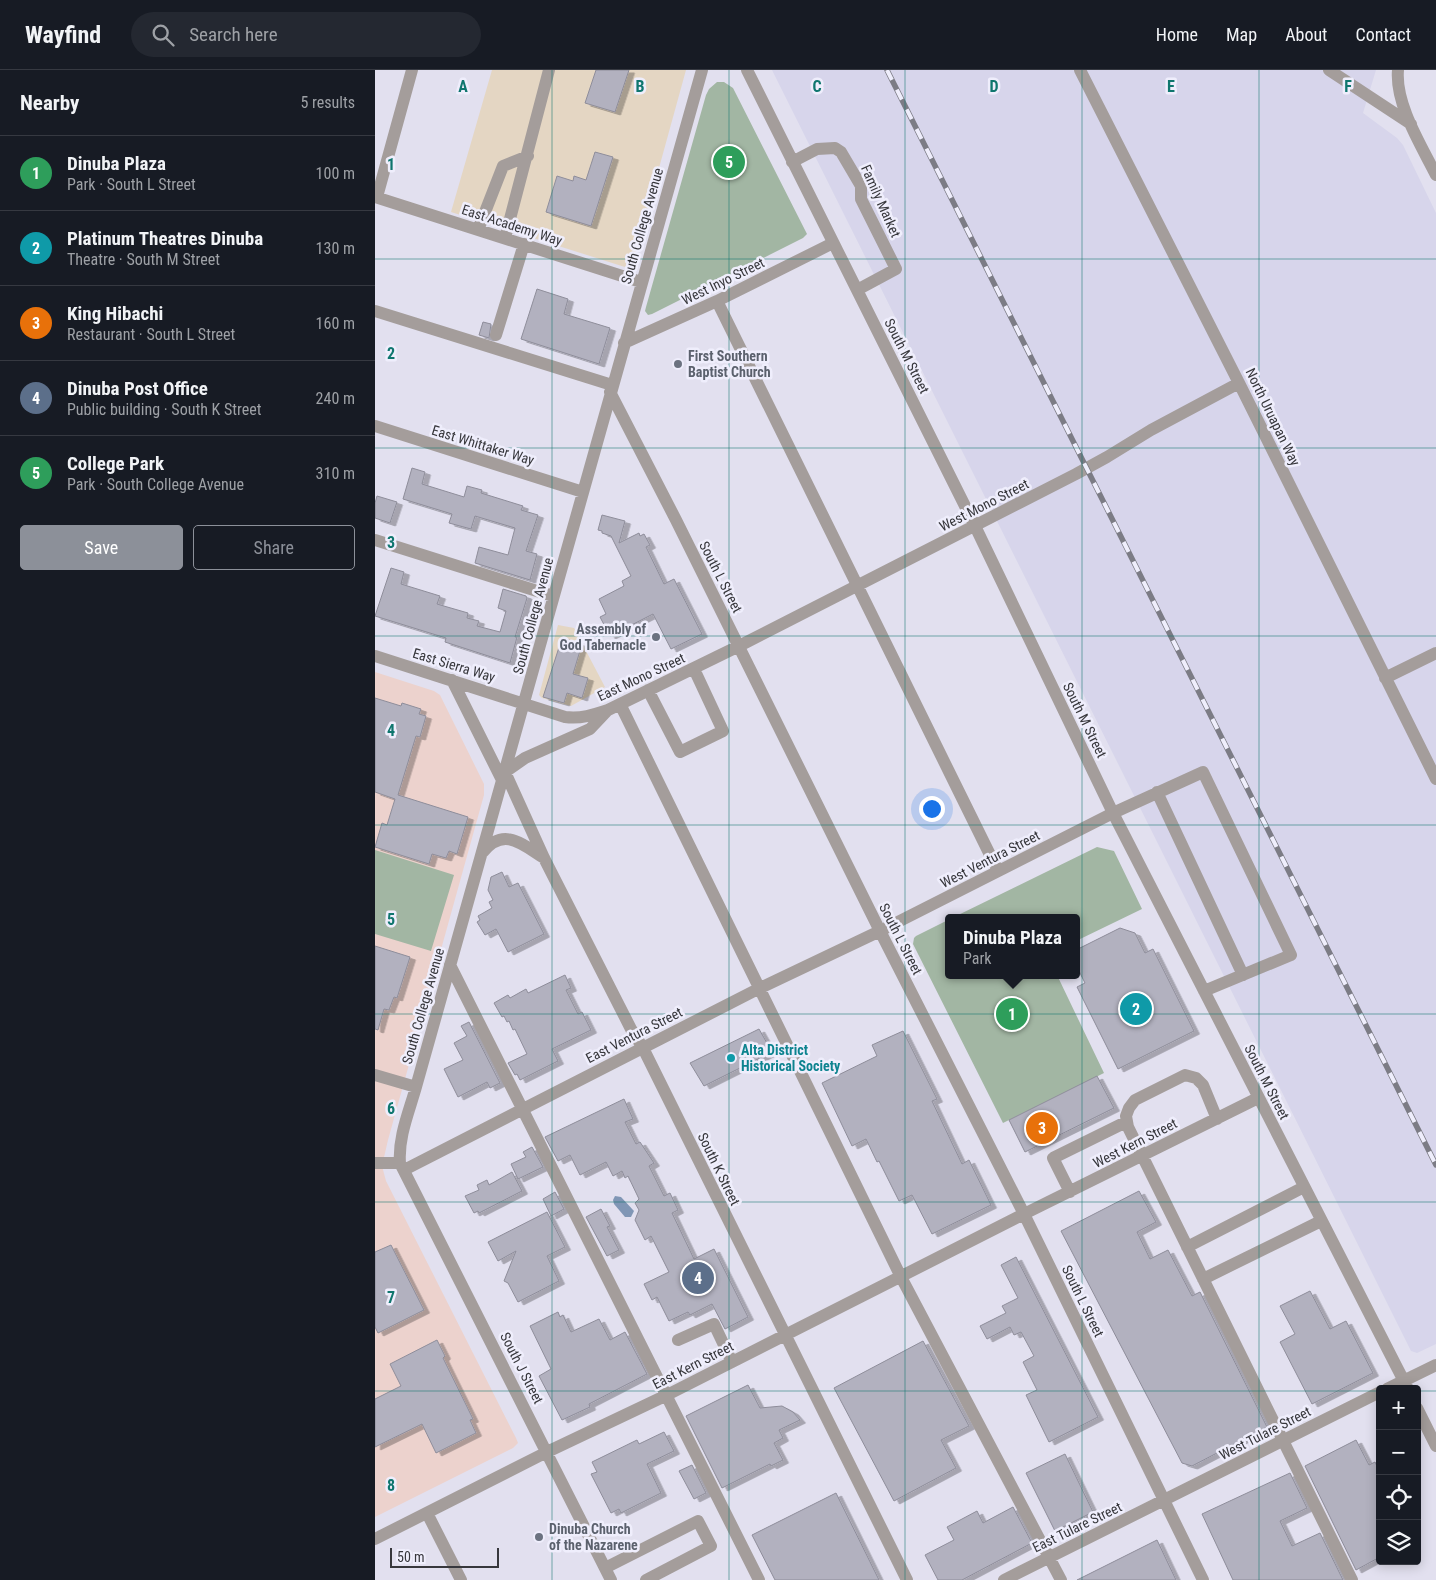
<!DOCTYPE html>
<meta charset="utf-8">
<style>
:root{--surface:#171b24;--page:#242831;--text:#f1f3f6;--muted:#9ea1a6;--line:#363941;--accent:#8c9099}
body{margin:0;font-family:"Roboto Condensed",sans-serif;background:var(--page);color:var(--text)}
.controls{position:absolute;right:15px;bottom:15px;display:grid;overflow:hidden;border-radius:5px;box-shadow:0 2px 12px #0003}
.controls button{width:45px;height:45px;display:grid;place-items:center;padding:0;border:0;border-bottom:1px solid var(--line);background:var(--surface);color:var(--text);font:25px sans-serif}
.scale{position:absolute;left:15px;bottom:12px;width:109px;box-sizing:border-box;padding-left:5px;border:2px solid #37373c;border-top:0;font-size:14px;line-height:18px;white-space:nowrap;color:#37373c;-webkit-text-stroke:4px #efeefc;paint-order:stroke}
.you{position:absolute;left:556px;top:738px;width:18px;height:18px;margin:-12px;border:4px solid #fff;border-radius:50%;background:#1a73e8;box-shadow:0 0 0 8px #1a73e833}
.badge{display:grid;place-items:center;width:32px;height:32px;border-radius:50%;background:var(--accent);color:#fff;font-size:16px;font-weight:700}
.pin{position:absolute;translate:-50% -50%;border:2px solid #fff;box-shadow:0 1px 5px #0006}
.popup{position:absolute;left:570px;top:844px;width:135px;height:65px;box-sizing:border-box;display:grid;place-content:center;border-radius:5px;background:var(--surface);filter:drop-shadow(0 1px 4px #0005);font-size:16px;white-space:nowrap;color:var(--muted)}
.popup b{font-size:19px;color:var(--text)}
.popup::after{content:'';position:absolute;left:50%;top:100%;margin-left:-10px;border:10px solid transparent;border-top-color:var(--surface)}
.list{margin:0;padding:0;list-style:none}
h2{display:flex;justify-content:space-between;align-items:center;height:65px;margin:0;padding:0 20px;font-size:21px}
h2 small{font-size:16px;font-weight:400;color:var(--muted)}
.list li{display:grid;grid-template-columns:32px 1fr auto;gap:15px;align-items:center;box-sizing:border-box;height:75px;padding:0 20px;border-top:1px solid var(--line)}
.list b{display:block;font-size:19px;white-space:nowrap}
.list p{margin:0;font-size:16px;white-space:nowrap;color:var(--muted)}
.list em{font-size:16px;font-style:normal;color:var(--muted)}
.actions{display:flex;gap:10px;padding:15px 20px}
.actions a{flex:1;padding:11px 0;border:1px solid var(--accent);border-radius:5px;text-align:center;font-size:18px;color:var(--accent)}
.actions .main{background:var(--accent);color:#fff}
.icon{flex:none;width:28px;height:28px;fill:none;stroke:currentColor;stroke-width:2;stroke-linecap:round;stroke-linejoin:round}
.map{position:relative;flex:none;width:1061px;height:1510px;overflow:hidden}
header{display:flex;align-items:center;gap:30px;box-sizing:border-box;height:70px;padding:0 25px;background:var(--surface);border-bottom:1px solid var(--line)}
header strong{font-size:24px}
nav{display:flex;gap:28px;margin-inline-start:auto;font-size:18px}
.search{width:350px;height:45px;background:var(--page);display:flex;align-items:center;gap:12px;box-sizing:border-box;padding:0 18px;border-radius:28px;color:var(--muted);font-size:19px}
main{display:flex}
aside{flex:1;background:var(--surface)}
.map>svg:first-child{display:block}
.commercial{fill:#e4d6c3}
.built{fill:#d7d5eb}
.education{fill:#ecd2cd}
.green{fill:#a2b6a3}
.water{fill:#8096b5}
.building{fill:#b2b1bf;stroke:#8e8d9a;filter:url(#shadow)}
.lines{fill:none;stroke-linecap:round;stroke-linejoin:round}
.minor{stroke:#a49d9b;stroke-width:12}
.rail-casing{stroke:#7c7c85;stroke-width:5.5}
.rail{stroke:#efeefc;stroke-width:4;stroke-dasharray:11;stroke-linecap:butt}
.grid{fill:none;stroke:#0f766e;stroke-width:1;stroke-opacity:0.55}
.worship-dot{fill:#6b7280;stroke:#efeefc;stroke-width:2}
.culture-dot{fill:#0f9aa8;stroke:#efeefc;stroke-width:2}
.labels{text-anchor:middle;dominant-baseline:central;stroke-width:5;stroke-linejoin:round;paint-order:stroke}
.street-label{font-size:14px;fill:#37373c;stroke:#efeefc}
.worship-label{font-size:14px;font-weight:bold;fill:#5b616d;stroke:#efeefc;text-anchor:start}
.culture-label{font-size:14px;font-weight:bold;fill:#0d838f;stroke:#efeefc;text-anchor:start}
.grid-label{font-size:16px;text-anchor:middle;font-weight:bold;fill:#0f766e;stroke:#efeefc;stroke-width:5;stroke-linejoin:round;paint-order:stroke}
</style>
<header>
<strong>Wayfind</strong>
<div class="search"><svg class="icon" aria-label="search" viewBox="0 0 24 24"><circle cx="10" cy="10" r="6"/><path d="M15 15l6 6"/></svg>Search here</div>
<nav><a>Home</a><a>Map</a><a>About</a><a>Contact</a></nav>
</header>
<main>
<aside>
<h2>Nearby<small>5 results</small></h2>
<ul class="list">
<li><span class="badge" style="background:#2e9e5b">1</span><div><b>Dinuba Plaza</b><p>Park · South L Street</p></div><em>100 m</em></li>
<li><span class="badge" style="background:#0f9aa8">2</span><div><b>Platinum Theatres Dinuba</b><p>Theatre · South M Street</p></div><em>130 m</em></li>
<li><span class="badge" style="background:#e8710a">3</span><div><b>King Hibachi</b><p>Restaurant · South L Street</p></div><em>160 m</em></li>
<li><span class="badge" style="background:#5c6f8a">4</span><div><b>Dinuba Post Office</b><p>Public building · South K Street</p></div><em>240 m</em></li>
<li><span class="badge" style="background:#2e9e5b">5</span><div><b>College Park</b><p>Park · South College Avenue</p></div><em>310 m</em></li>
</ul>
<div class="actions"><a class="main">Save</a><a>Share</a></div>
</aside>
<div class="map">
<svg width="1061" height="1510" viewBox="0 0 1061 1510">
<defs>
<filter id="shadow"><feDropShadow dx="5.5" dy="3" stdDeviation="0" flood-color="#0004"/></filter>
</defs>
<rect width="100%" height="100%" fill="#e2e0ef"/>
<path class="commercial" d="M 117,0 L 311,0 L 257,196 L 253,198 L 76,142 Z
M 183,555 L 199,558 L 230,617 L 196,636 L 167,628 L 164,625 Z"/>
<path class="built" d="M 397,0 L 1001,0 L 988,43 L 1022,68 L 1028,75 L 1061,143 L 1061,1274 L 1042,1283 L 1036,1281 Z"/>
<path class="education" d="M 0,602 L 59,621 L 65,625 L 109,714 L 109,725 L 13,1070 L 7,1096 L 11,1111 L 141,1368 L 143,1373 L 138,1378 L 0,1447 Z"/>
<path class="green" d="M 342,12 L 349,12 L 358,18 L 432,164 L 428,168 L 277,244 L 273,245 L 270,241 L 271,237 L 331,25 L 334,19 Z
M 722,777 L 739,781 L 767,839 L 701,871 L 701,848 L 577,848 Z
M 0,780 L 79,805 L 56,881 L 0,864 Z
M 573,850 L 573,905 L 682,905 L 729,1003 L 628,1053 L 538,874 L 539,868 L 541,866 Z"/>
<path class="water" d="M 240,1126 L 246,1127 L 259,1141 L 256,1147 L 250,1147 L 239,1134 L 238,1130 Z"/>
<path class="building" d="M 221,0 L 254,0 L 240,42 L 210,33 Z
M 220,82 L 238,87 L 216,156 L 171,142 L 182,106 L 198,111 L 199,106 L 211,110 Z
M 162,219 L 193,229 L 189,244 L 235,258 L 224,294 L 146,269 Z
M 108,252 L 116,254 L 114,268 L 104,265 Z
M 37,398 L 50,402 L 47,414 L 89,427 L 92,416 L 107,420 L 106,423 L 148,436 L 146,440 L 163,445 L 151,481 L 162,484 L 155,510 L 100,493 L 104,477 L 133,485 L 140,458 L 100,446 L 96,459 L 74,453 L 77,444 L 28,429 Z
M 2,426 L 22,432 L 15,453 L 0,448 L 0,433 Z
M 227,445 L 250,451 L 244,473 L 264,463 L 265,466 L 269,464 L 275,475 L 271,477 L 272,479 L 289,514 L 299,509 L 327,564 L 296,579 L 278,544 L 235,566 L 225,547 L 231,544 L 224,529 L 249,516 L 247,511 L 256,506 L 236,466 L 227,463 L 227,461 L 223,460 Z
M 16,498 L 29,502 L 26,514 L 65,526 L 62,534 L 93,543 L 92,548 L 104,551 L 102,556 L 125,562 L 131,541 L 123,538 L 128,519 L 151,526 L 152,528 L 140,567 L 142,567 L 135,593 L 70,572 L 71,568 L 0,546 Z
M 187,568 L 207,574 L 198,604 L 213,608 L 207,628 L 192,623 L 189,633 L 168,627 Z
M 0,628 L 26,636 L 27,633 L 46,639 L 44,644 L 51,646 L 45,667 L 41,666 L 23,725 L 93,747 L 82,784 L 74,781 L 71,788 L 57,784 L 54,794 L 0,777 L 7,753 L 12,755 L 20,729 L 0,722 Z
M 127,802 L 134,817 L 143,813 L 169,864 L 133,882 L 121,859 L 110,865 L 102,852 L 105,850 L 103,846 L 117,838 L 114,832 L 118,830 L 113,820 L 116,807 Z
M 745,858 L 760,863 L 770,883 L 778,879 L 819,961 L 743,999 L 702,917 L 710,913 L 701,895 L 701,886 L 703,879 Z
M 0,876 L 35,887 L 22,928 L 19,927 L 14,940 L 9,939 L 3,960 L 0,959 Z
M 190,905 L 196,918 L 191,920 L 203,944 L 207,942 L 216,960 L 177,979 L 183,991 L 145,1010 L 142,1004 L 140,1005 L 133,993 L 152,984 L 140,959 L 138,960 L 134,951 L 132,952 L 129,946 L 127,947 L 119,933 L 133,925 L 135,928 L 151,919 L 153,923 Z
M 94,952 L 125,1013 L 115,1018 L 112,1012 L 83,1027 L 69,999 L 88,990 L 79,973 L 92,966 L 86,956 Z
M 384,959 L 397,982 L 329,1016 L 315,993 Z
M 528,961 L 562,1029 L 557,1031 L 587,1094 L 594,1090 L 616,1135 L 557,1164 L 537,1125 L 524,1131 L 504,1091 L 502,1092 L 491,1069 L 477,1076 L 447,1013 L 502,986 L 497,975 Z
M 722,1006 L 739,1038 L 650,1082 L 634,1050 Z
M 249,1029 L 258,1049 L 250,1052 L 261,1074 L 265,1072 L 279,1093 L 274,1096 L 289,1126 L 295,1123 L 303,1140 L 297,1143 L 319,1189 L 339,1179 L 373,1247 L 350,1259 L 337,1234 L 315,1245 L 313,1242 L 294,1251 L 282,1227 L 277,1230 L 269,1214 L 294,1202 L 276,1166 L 270,1170 L 260,1150 L 264,1140 L 260,1133 L 264,1129 L 253,1106 L 250,1108 L 247,1101 L 238,1106 L 231,1092 L 205,1105 L 195,1085 L 183,1091 L 170,1067 Z
M 157,1077 L 168,1097 L 143,1109 L 136,1094 L 151,1087 L 148,1082 Z
M 137,1102 L 147,1121 L 104,1143 L 103,1141 L 99,1143 L 90,1126 L 104,1120 L 102,1115 L 112,1110 L 114,1115 Z
M 764,1121 L 781,1152 L 762,1162 L 775,1189 L 793,1180 L 817,1226 L 825,1222 L 892,1357 L 817,1396 L 807,1393 L 686,1161 Z
M 180,1122 L 189,1139 L 176,1146 L 168,1129 Z
M 226,1139 L 235,1156 L 232,1157 L 244,1180 L 232,1186 L 211,1147 Z
M 172,1142 L 190,1177 L 172,1186 L 184,1211 L 143,1232 L 133,1213 L 129,1211 L 141,1181 L 123,1191 L 113,1172 Z
M 16,1175 L 49,1240 L 3,1263 L 0,1257 L 0,1182 Z
M 641,1187 L 723,1347 L 674,1372 L 651,1325 L 662,1320 L 648,1292 L 659,1286 L 646,1262 L 639,1265 L 635,1257 L 612,1269 L 605,1256 L 631,1243 L 627,1236 L 643,1228 L 626,1195 Z
M 935,1221 L 955,1259 L 971,1251 L 998,1303 L 937,1334 L 905,1272 L 920,1264 L 905,1236 Z
M 183,1242 L 185,1247 L 188,1245 L 196,1262 L 224,1249 L 235,1270 L 250,1262 L 272,1304 L 214,1334 L 215,1337 L 187,1350 L 164,1306 L 176,1299 L 155,1256 Z
M 62,1270 L 70,1286 L 68,1288 L 98,1349 L 95,1350 L 101,1363 L 61,1383 L 47,1354 L 0,1377 L 0,1329 L 26,1316 L 15,1294 Z
M 548,1271 L 594,1356 L 566,1370 L 581,1398 L 519,1431 L 459,1318 Z
M 373,1315 L 385,1338 L 407,1336 L 418,1342 L 425,1350 L 404,1360 L 408,1368 L 399,1373 L 408,1390 L 396,1396 L 395,1394 L 347,1418 L 311,1346 Z
M 289,1362 L 299,1381 L 272,1394 L 286,1423 L 246,1443 L 244,1439 L 236,1443 L 216,1404 L 222,1402 L 217,1392 L 262,1370 L 264,1374 Z
M 981,1370 L 994,1395 L 1000,1392 L 1005,1402 L 1005,1487 L 981,1500 L 930,1396 Z
M 690,1384 L 718,1442 L 680,1461 L 651,1403 Z
M 317,1395 L 331,1423 L 319,1429 L 304,1401 Z
M 915,1403 L 932,1438 L 905,1451 L 917,1476 L 945,1463 L 968,1510 L 858,1510 L 827,1444 Z
M 461,1423 L 504,1510 L 400,1510 L 377,1465 Z
M 638,1437 L 657,1473 L 587,1510 L 563,1510 L 550,1485 L 579,1470 L 572,1457 L 602,1441 L 608,1453 Z
M 782,1470 L 801,1510 L 702,1510 Z"/>
<g class="lines">
<path class="minor" d="M 372,0 L 600,456 L 738,743 L 1033,1319
M 705,0 L 864,313 L 1061,709
M 954,0 L 1036,54
M 1023,0 C 1020,34 1046,75 1061,105
M 417,92 L 442,79 L 460,78 L 466,82 L 486,116 L 486,129 L 521,199 L 482,220
M 0,127 L 266,212
M 2,127 L 37,0
M 103,160 L 128,96 L 153,86
M 130,168 L 174,0
M 342,231 L 623,801
M 0,241 L 237,315
M 121,265 L 149,174
M 249,273 L 342,231 L 458,173
M 235,322 L 301,450 L 505,861 L 649,1144 L 828,1510
M 0,356 L 208,422
M 0,470 L 178,526
M 0,586 L 190,647 C 206,649 218,645 233,640 L 364,576 L 701,404 L 732,387 L 776,360 L 864,313
M 1010,608 L 1061,583
M 77,610 L 128,712
M 273,620 L 305,682 L 348,661 L 319,599
M 245,634 L 526,1207 L 686,1510
M 130,702 L 169,788 L 256,959 L 268,978 L 532,1510
M 130,702 L 150,688 L 215,659 L 232,641
M 782,722 L 868,905
M 108,782 C 129,756 148,775 169,788
M 75,895 L 384,1510
M 0,1005 L 41,1017
M 842,1049 L 828,1015 L 821,1008 L 810,1005 L 760,1030 L 754,1038 L 751,1046 L 753,1057 L 977,1510
M 0,1093 L 25,1093
M 29,1100 L 385,918 L 505,861 L 738,743 L 828,702 L 916,885 L 829,921
M 695,1122 L 678,1088 L 751,1052
M 812,1177 L 929,1117
M 828,1209 L 946,1151
M 303,1270 L 339,1254 L 357,1292
M 1012,1319 L 1061,1295
M 1042,1338 L 1061,1376
M 52,1443 L 86,1510
M 0,1469 L 172,1382 L 292,1325 L 649,1144 L 883,1028
M 230,1498 L 323,1451 L 336,1476 L 271,1510
M 236,1510 L 25,1093 C 23,1067 34,1042 41,1017 C 137,678 230,339 327,0
M 629,1510 L 1005,1322"/>
<g class="rail-casing">
<path id="rail" d="M 512,0 L 1061,1095"/>
</g>
<use href="#rail" class="rail"/>
</g>
<path class="grid" d="M 177,0 L 177,1510M 354,0 L 354,1510M 530,0 L 530,1510M 707,0 L 707,1510M 884,0 L 884,1510M 0,189 L 1061,189M 0,378 L 1061,378M 0,566 L 1061,566M 0,755 L 1061,755M 0,944 L 1061,944M 0,1132 L 1061,1132M 0,1321 L 1005,1321M 1042,1321 L 1061,1321"/>
<g class="worship-dot">
<circle cx="303" cy="294" r="5"/>
<circle cx="281" cy="567" r="5"/>
<circle cx="164" cy="1467" r="5"/>
</g>
<circle class="culture-dot" cx="356" cy="988" r="5"/>
<g class="labels">
<g class="street-label">
<text transform="translate(506 131) rotate(66)">Family Market</text>
<text transform="translate(137 155) rotate(18)">East Academy Way</text>
<text transform="translate(267 156) rotate(-74)">South College Avenue</text>
<text transform="translate(348 211) rotate(-26)">West Inyo Street</text>
<text transform="translate(532 286) rotate(63)">South M Street</text>
<text transform="translate(898 347) rotate(64)">North Uruapan Way</text>
<text transform="translate(108 375) rotate(17)">East Whittaker Way</text>
<text transform="translate(609 435) rotate(-27)">West Mono Street</text>
<text transform="translate(346 507) rotate(63)">South L Street</text>
<text transform="translate(158 546) rotate(-75)">South College Avenue</text>
<text transform="translate(79 595) rotate(17)">East Sierra Way</text>
<text transform="translate(266 607) rotate(-25)">East Mono Street</text>
<text transform="translate(710 650) rotate(64)">South M Street</text>
<text transform="translate(615 789) rotate(-27)">West Ventura Street</text>
<text transform="translate(526 869) rotate(63)">South L Street</text>
<text transform="translate(48 936) rotate(-74)">South College Avenue</text>
<text transform="translate(259 965) rotate(-27)">East Ventura Street</text>
<text transform="translate(892 1012) rotate(63)">South M Street</text>
<text transform="translate(760 1073) rotate(-27)">West Kern Street</text>
<text transform="translate(344 1099) rotate(64)">South K Street</text>
<text transform="translate(708 1231) rotate(64)">South L Street</text>
<text transform="translate(318 1295) rotate(-27)">East Kern Street</text>
<text transform="translate(147 1298) rotate(63)">South J Street</text>
<text transform="translate(890 1363) rotate(-27)">West Tulare Street</text>
<text transform="translate(702 1457) rotate(-26)">East Tulare Street</text>
</g>
<g class="worship-label">
<text x="313" y="286">First Southern<tspan x="313" dy="16">Baptist Church</tspan></text>
<text x="271" y="559" text-anchor="end">Assembly of<tspan x="271" dy="16">God Tabernacle</tspan></text>
<text x="174" y="1459">Dinuba Church<tspan x="174" dy="16">of the Nazarene</tspan></text>
</g>
<g class="culture-label">
<text x="366" y="980">Alta District<tspan x="366" dy="16">Historical Society</tspan></text>
</g>
</g>
<g class="grid-label">
<text x="88" y="22">A</text>
<text x="265" y="22">B</text>
<text x="442" y="22">C</text>
<text x="619" y="22">D</text>
<text x="796" y="22">E</text>
<text x="973" y="22">F</text>
<text x="16" y="100">1</text>
<text x="16" y="289">2</text>
<text x="16" y="478">3</text>
<text x="16" y="666">4</text>
<text x="16" y="855">5</text>
<text x="16" y="1044">6</text>
<text x="16" y="1233">7</text>
<text x="16" y="1421">8</text>
</g>
</svg>
<div class="controls">
<button>+</button>
<button>−</button>
<button><svg class="icon" aria-label="locate" viewBox="0 0 24 24"><circle cx="12" cy="12" r="6"/><path d="M12 2v4M12 18v4M2 12h4M18 12h4"/></svg></button>
<button><svg class="icon" aria-label="layers" viewBox="0 0 24 24"><path d="M12 4l9 5-9 5-9-5zM3 14l9 5 9-5"/></svg></button>
</div>
<div class="scale">50 m</div>
<div class="you"></div>
<div class="pin badge" style="left:637px;top:944px;background:#2e9e5b">1</div>
<div class="popup"><b>Dinuba Plaza</b>Park</div>
<div class="pin badge" style="left:761px;top:939px;background:#0f9aa8">2</div>
<div class="pin badge" style="left:667px;top:1058px;background:#e8710a">3</div>
<div class="pin badge" style="left:323px;top:1208px;background:#5c6f8a">4</div>
<div class="pin badge" style="left:354px;top:92px;background:#2e9e5b">5</div>
</div>
</main>
